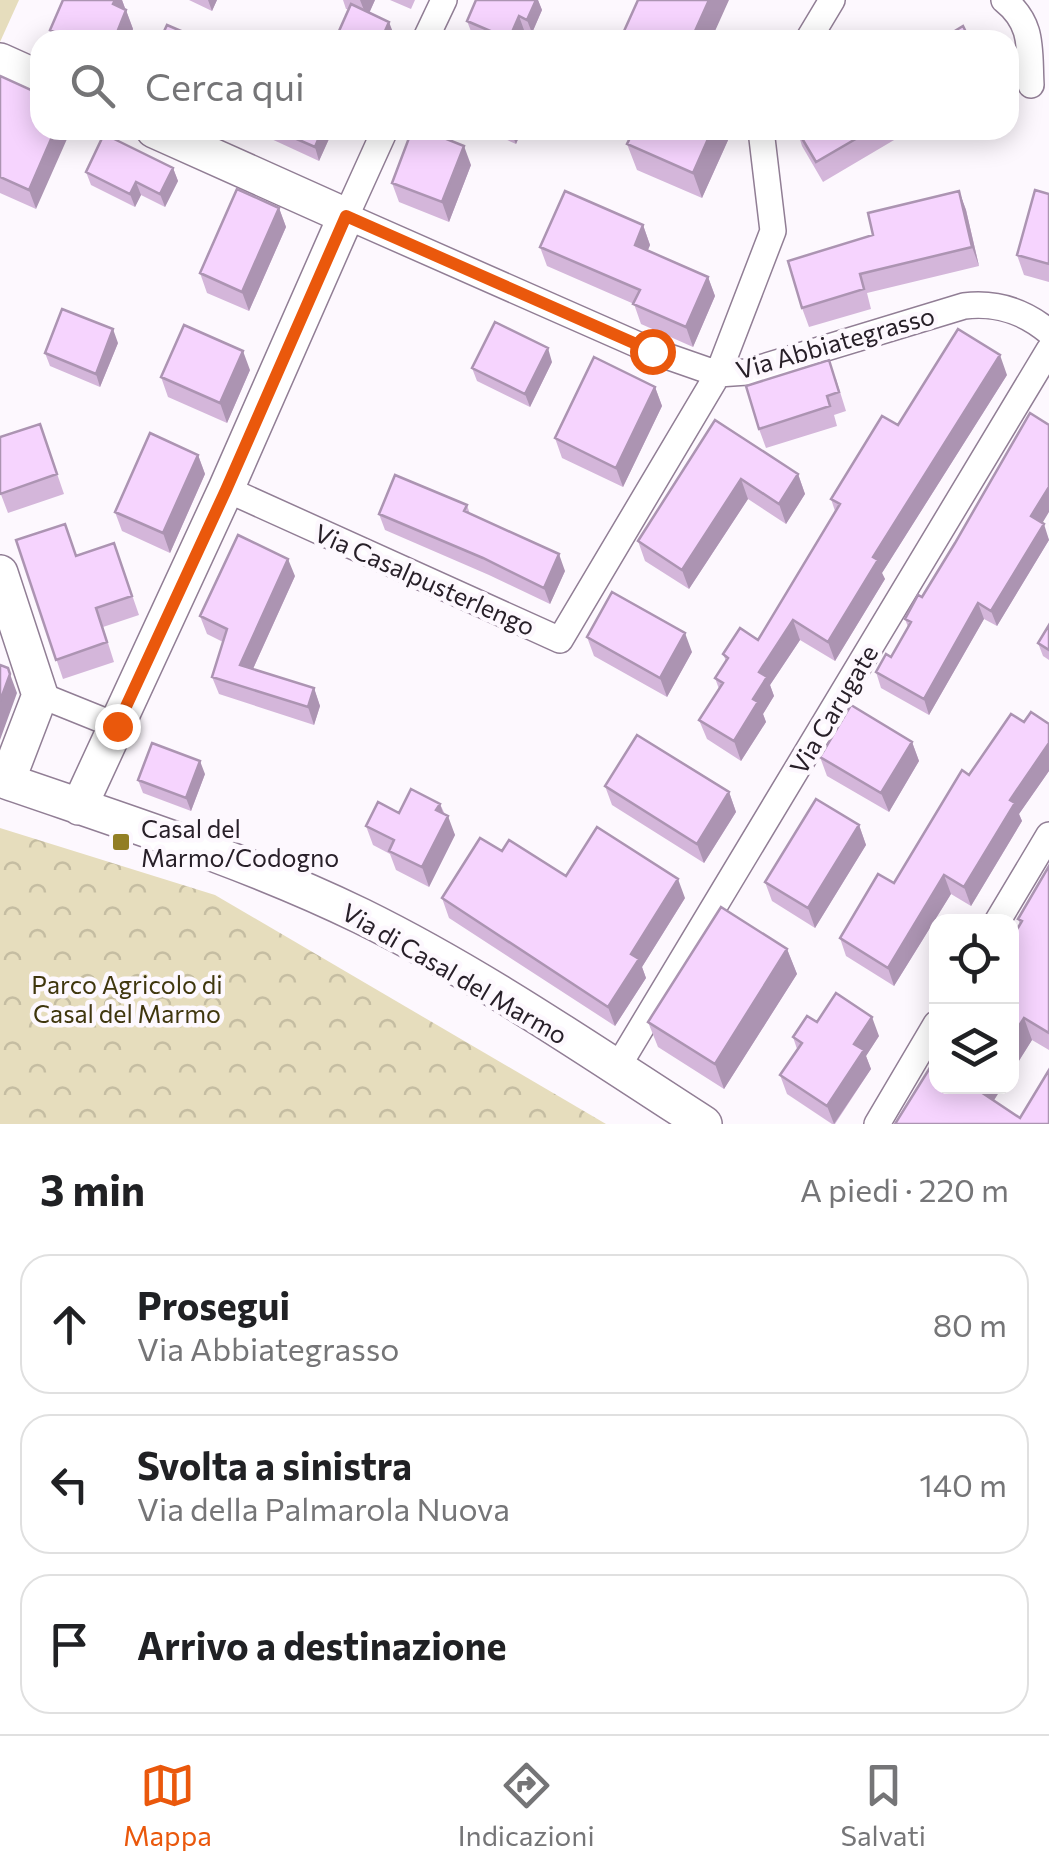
<!DOCTYPE html>
<html lang="it">
<meta charset="utf-8">
<style>
:root{--surface:#fff;--page:#f6f6f6;--text:#202124;--muted:#757577;--line:#e0e0e0;--accent:#ea580c}
body{margin:0;font-family:Commissioner,sans-serif;background:var(--page);color:var(--text)}
.controls{position:absolute;right:30px;bottom:30px;display:grid;overflow:hidden;border-radius:20px;box-shadow:0 5px 25px #0003}
.controls button{width:90px;height:90px;display:grid;place-items:center;padding:0;border:0;border-bottom:2px solid var(--line);background:var(--surface);color:var(--text);font:50px sans-serif}
.stop{position:absolute;width:30px;height:30px;margin:-22px;border:8px solid #ea580c;border-radius:50%;background:#fff}
.stop.end{background:#ea580c;border-color:#fff;box-shadow:0 2px 10px #0008}
.list{margin:0;padding:0;list-style:none}
h2{display:flex;justify-content:space-between;align-items:center;height:130px;margin:0;padding:0 40px;font-size:42px}
h2 small{font-size:32px;font-weight:400;color:var(--muted)}
.list li{display:grid;grid-template-columns:65px 1fr auto;gap:30px;align-items:center;box-sizing:border-box;height:140px;margin:0 20px 20px;padding:0 20px;border:2px solid var(--line);border-radius:30px}
.list b{display:block;font-size:38px;white-space:nowrap}
.list p{margin:0;font-size:32px;white-space:nowrap;color:var(--muted)}
.list em{font-size:32px;font-style:normal;color:var(--muted)}
.icon{flex:none;width:55px;height:55px;fill:none;stroke:currentColor;stroke-width:2;stroke-linecap:round;stroke-linejoin:round}
.map{position:relative;flex:none;width:1049px;height:1124px;overflow:hidden}
.search{position:absolute;background:var(--surface);box-shadow:0 5px 25px #0003;left:30px;right:30px;top:30px;height:110px;display:flex;align-items:center;gap:25px;box-sizing:border-box;padding:0 35px;border-radius:30px;color:var(--muted);font-size:38px}
.sheet{height:610px;background:var(--surface)}
nav{display:flex;justify-content:space-around;align-items:center;box-sizing:border-box;height:140px;border-top:2px solid var(--line);background:var(--surface);font-size:28px;color:var(--muted)}
nav a{display:grid;justify-items:center;gap:5px}
nav .on{color:var(--accent)}
.map>svg:first-child{display:block}
.green{fill:#e6ddbd}
.forest{fill:url(#forest-crowns)}
.lines{fill:none;stroke-linecap:round;stroke-linejoin:round}
.street-casing{stroke:#917e95;stroke-width:28}
.secondary-casing{stroke:#917e95;stroke-width:38}
.street{stroke:#fff;stroke-width:25}
.secondary{stroke:#fff;stroke-width:35}
.wall{fill:#d4b6da}
.shaded-wall{fill:#ac94b2}
.building{fill:#f6d4fe;stroke:#ac94b2;stroke-width:2.5}
.route{stroke:#ea580c;stroke-width:12}
.poi-dot{fill:#927d24;stroke:#fdf8fe;stroke-width:4}
.labels{text-anchor:middle;dominant-baseline:central;stroke-width:9;stroke-linejoin:round;paint-order:stroke}
.street-label{font-size:25px;fill:#282029;stroke:#fdf8fe}
.poi-label{font-size:25px;fill:#282029;stroke:#fdf8fe;text-anchor:start}
.park-label{font-size:25px;fill:#3f360d;stroke:#fdf8fe}
</style>
<div class="map">
<svg width="1049" height="1124" viewBox="0 0 1049 1124">
<defs>
<pattern id="forest-crowns" width="20" height="18" patternUnits="userSpaceOnUse" patternTransform="scale(2.5)"><rect width="20" height="18" fill="#e6ddbd"/><path d="M2 6a3 3 0 1 1 6 0M12 15a3 3 0 1 1 6 0" fill="none" stroke="#c5bda2"/></pattern>
</defs>
<rect width="100%" height="100%" fill="#fdf8fe"/>
<path class="green" d="M 0,0 L 19,0 L 0,42 Z"/>
<path class="forest" d="M 0,828 L 215,895 L 606,1124 L 0,1124 Z"/>
<g class="lines">
<g class="street-casing">
<path id="street" d="M 1004,0 C 1034,24 1029,49 1031,85
M 425,40 L 444,0
M 808,40 L 832,0
M 385,130 L 346,216 L 652,351 L 718,374 L 747,372 L 964,306 C 997,302 1024,311 1049,332
M 226,489 L 560,640 L 718,374 L 773,231 L 761,130
M 40,695 L 117,726
M 997,922 L 1049,835
M 617,1068 L 1049,350
M 877,1124 L 936,1024"/>
</g>
<g class="secondary-casing">
<path id="secondary" d="M 0,61 L 40,79
M 0,573 L 40,695 L 7,781
M 0,779 C 121,821 246,860 361,916 C 481,975 592,1052 704,1124
M 79,807 L 226,489 L 346,216 L 154,130"/>
</g>
<use href="#street" class="street"/>
<use href="#secondary" class="secondary"/>
</g>
<path class="wall" d="M 63,0 L 122,0 L 133,29 L 129,40 L 53,40 L 50,30 Z
M 189,0 L 217,0 L 212,11 Z
M 343,0 L 375,0 L 369,13 L 346,9 Z
M 390,0 L 415,0 L 411,9 Z
M 476,0 L 538,0 L 542,10 L 532,33 L 524,30 L 519,40 L 486,40 L 472,34 L 467,21 Z
M 0,76 L 36,209 L 0,193 Z
M 265,130 L 333,130 L 319,161 L 267,137 Z
M 485,130 L 522,130 L 516,144 Z
M 632,130 L 726,130 L 729,138 L 702,198 L 637,170 L 627,144 Z
M 797,130 L 911,130 L 823,182 L 802,146 Z
M 471,165 L 449,222 L 399,202 L 392,183 Z
M 173,168 L 178,181 L 165,207 L 141,195 L 135,207 L 91,185 L 86,172 Z
M 959,191 L 966,210 L 979,266 L 867,293 L 871,309 L 809,327 L 802,308 L 873,235 Z
M 1049,194 L 1049,282 L 1024,275 L 1017,255 Z
M 279,208 L 286,227 L 249,311 L 207,293 L 200,273 Z
M 643,225 L 650,245 L 648,250 L 708,277 L 715,296 L 693,347 L 641,324 L 634,304 L 547,266 L 540,247 Z
M 118,343 L 100,387 L 50,366 L 45,353 Z
M 552,362 L 530,407 L 477,381 L 472,368 Z
M 250,370 L 227,423 L 168,397 L 161,377 Z
M 1007,375 L 882,573 L 885,579 L 835,661 L 800,640 L 770,685 L 774,696 L 763,714 L 766,722 L 741,761 L 707,739 L 699,720 L 719,689 L 715,678 L 726,661 L 723,654 L 758,640 L 835,511 L 831,499 L 898,425 Z
M 836,379 L 846,411 L 834,415 L 837,426 L 766,448 L 759,429 Z
M 655,387 L 662,406 L 623,487 L 562,458 L 555,438 Z
M 715,420 L 798,474 L 805,494 L 786,524 L 748,499 L 689,589 L 645,561 L 638,541 Z
M 40,424 L 64,494 L 8,513 L 0,492 Z
M 198,455 L 205,474 L 170,553 L 122,531 L 115,512 Z
M 467,505 L 470,514 L 565,571 L 550,604 L 489,575 L 385,530 L 379,514 Z
M 1042,523 L 1049,540 L 997,626 L 984,619 L 929,715 L 881,688 L 876,672 L 891,657 L 908,627 L 905,619 L 922,597 Z
M 16,540 L 76,555 L 114,543 L 139,615 L 103,627 L 114,662 L 63,679 Z
M 295,576 L 253,669 L 314,688 L 320,706 L 314,725 L 219,694 L 212,677 L 223,642 L 207,634 L 200,616 Z
M 1049,625 L 1049,660 L 1043,656 L 1038,643 Z
M 587,637 L 692,652 L 667,697 L 594,656 Z
M 1024,722 L 1049,724 L 1049,771 L 1019,814 L 1022,821 L 971,906 L 951,894 L 894,986 L 846,956 L 840,938 L 894,883 L 969,775 Z
M 912,742 L 919,761 L 889,812 L 827,776 L 820,757 Z
M 205,774 L 191,811 L 143,793 L 138,780 Z
M 605,786 L 729,792 L 736,812 L 704,863 L 612,805 Z
M 440,804 L 455,835 L 429,887 L 396,870 L 390,854 L 373,845 L 366,826 Z
M 859,825 L 866,845 L 815,928 L 772,901 L 765,882 Z
M 502,851 L 566,876 L 685,898 L 642,967 L 646,978 L 615,1026 L 449,918 L 442,898 Z
M 1049,866 L 1049,1050 L 1032,1040 L 1012,1072 L 1012,938 L 1020,924 L 1018,919 Z
M 787,949 L 797,974 L 724,1089 L 658,1047 L 648,1022 Z
M 817,1022 L 879,1036 L 866,1056 L 871,1069 L 835,1124 L 832,1124 L 787,1094 L 780,1075 L 797,1049 L 793,1037 Z"/>
<path class="shaded-wall" d="M 115,0 L 122,0 L 126,11 L 113,4 Z
M 208,0 L 217,0 L 212,11 Z
M 360,0 L 375,0 L 367,18 Z
M 536,0 L 538,0 L 542,10 L 532,33 L 527,20 Z
M 709,0 L 729,0 L 711,40 L 691,40 Z
M 126,10 L 133,29 L 129,40 L 114,40 Z
M 519,16 L 524,30 L 519,40 L 510,40 Z
M 389,22 L 396,40 L 381,40 Z
M 55,130 L 71,130 L 36,209 L 29,190 Z
M 322,130 L 333,130 L 319,161 L 315,147 Z
M 510,130 L 522,130 L 516,144 Z
M 712,130 L 726,130 L 729,138 L 702,198 L 693,173 Z
M 464,146 L 471,165 L 449,222 L 442,202 Z
M 173,168 L 178,181 L 165,207 L 160,194 Z
M 136,182 L 141,195 L 135,207 L 130,194 Z
M 959,191 L 966,210 L 979,266 L 972,247 Z
M 279,208 L 286,227 L 249,311 L 242,292 Z
M 643,225 L 650,245 L 642,264 L 635,245 Z
M 708,277 L 715,296 L 693,347 L 686,327 Z
M 113,329 L 118,343 L 100,387 L 96,374 Z
M 548,348 L 552,362 L 530,407 L 525,394 Z
M 243,351 L 250,370 L 227,423 L 220,403 Z
M 1000,355 L 1007,375 L 882,573 L 885,579 L 835,661 L 828,642 L 873,557 Z
M 655,387 L 662,406 L 623,487 L 616,468 Z
M 198,455 L 205,474 L 170,553 L 163,533 Z
M 798,474 L 805,494 L 786,524 L 779,504 Z
M 741,479 L 748,499 L 689,589 L 682,570 Z
M 1049,487 L 1049,512 L 1037,532 L 1031,516 Z
M 1044,524 L 1049,540 L 997,626 L 991,611 Z
M 559,554 L 565,571 L 550,604 L 544,588 Z
M 288,559 L 295,576 L 247,682 L 240,665 Z
M 978,603 L 984,619 L 929,715 L 924,699 Z
M 793,620 L 800,640 L 770,685 L 774,696 L 763,714 L 766,722 L 741,761 L 734,741 L 753,699 L 759,672 Z
M 685,633 L 692,652 L 667,697 L 660,678 Z
M 10,674 L 17,693 L 0,740 L 0,701 Z
M 314,688 L 320,706 L 314,725 L 308,707 Z
M 912,742 L 919,761 L 889,812 L 881,793 Z
M 1049,743 L 1049,771 L 1019,814 L 1022,821 L 971,906 L 964,887 L 1010,800 Z
M 200,761 L 205,774 L 191,811 L 186,798 Z
M 729,792 L 736,812 L 704,863 L 697,844 Z
M 440,804 L 446,821 L 448,816 L 455,835 L 429,887 L 422,867 L 436,810 Z
M 859,825 L 866,845 L 815,928 L 808,908 Z
M 944,875 L 951,894 L 894,986 L 888,968 Z
M 678,879 L 685,898 L 642,967 L 646,978 L 615,1026 L 608,1007 L 631,954 Z
M 787,949 L 797,974 L 724,1089 L 715,1064 Z
M 872,1017 L 879,1036 L 866,1056 L 871,1069 L 834,1124 L 827,1106 L 854,1044 Z
M 1024,1018 L 1032,1040 L 1012,1072 L 1012,1037 Z
M 980,1086 L 1003,1086 L 986,1113 L 978,1090 Z"/>
<path class="building" d="M 63,0 L 115,0 L 113,4 L 126,10 L 114,40 L 73,40 L 50,30 Z
M 476,0 L 536,0 L 527,20 L 519,16 L 509,39 L 467,21 Z
M 638,0 L 709,0 L 691,40 L 620,40 Z
M 351,4 L 389,22 L 381,40 L 335,40 Z
M 167,25 L 202,40 L 160,40 Z
M 963,26 L 970,40 L 940,40 Z
M 0,76 L 40,94 L 40,130 L 55,130 L 29,190 L 0,177 Z
M 276,130 L 322,130 L 315,147 Z
M 412,130 L 424,130 L 464,146 L 442,202 L 392,183 Z
M 634,130 L 712,130 L 693,173 L 627,144 Z
M 797,130 L 871,130 L 816,162 Z
M 104,134 L 173,168 L 160,194 L 136,182 L 130,194 L 86,172 Z
M 237,189 L 279,208 L 242,292 L 200,273 Z
M 1035,190 L 1049,194 L 1049,264 L 1017,255 Z
M 565,191 L 643,225 L 635,245 L 708,277 L 686,327 L 633,304 L 640,290 L 540,247 Z
M 959,191 L 972,247 L 860,274 L 864,289 L 802,308 L 788,261 L 873,235 L 868,213 Z
M 62,309 L 113,329 L 96,374 L 45,353 Z
M 495,322 L 548,348 L 525,394 L 472,368 Z
M 184,325 L 243,351 L 220,403 L 161,377 Z
M 958,329 L 1000,355 L 873,557 L 878,560 L 828,642 L 793,620 L 759,672 L 767,677 L 753,699 L 758,702 L 734,741 L 699,720 L 723,683 L 715,678 L 728,658 L 723,654 L 740,628 L 758,640 L 840,504 L 831,499 L 882,416 L 898,425 Z
M 594,357 L 655,387 L 616,468 L 555,438 Z
M 829,360 L 839,392 L 827,396 L 830,406 L 759,429 L 746,386 Z
M 1030,413 L 1049,425 L 1049,487 L 1031,516 L 1044,524 L 991,611 L 978,603 L 924,699 L 876,672 L 886,654 L 891,657 L 911,622 L 905,619 L 918,595 L 922,597 L 955,543 Z
M 715,420 L 798,474 L 779,504 L 741,479 L 682,570 L 638,541 Z
M 40,424 L 57,474 L 0,494 L 0,437 Z
M 150,433 L 198,455 L 163,533 L 115,512 Z
M 395,475 L 467,505 L 464,511 L 559,554 L 544,588 L 483,558 L 379,514 Z
M 65,524 L 76,556 L 114,543 L 132,596 L 96,608 L 107,642 L 56,660 L 16,540 Z
M 238,535 L 288,559 L 240,665 L 314,688 L 308,707 L 212,677 L 227,629 L 200,616 Z
M 612,592 L 685,633 L 660,678 L 587,637 Z
M 1049,625 L 1049,650 L 1038,643 Z
M 0,665 L 8,668 L 10,674 L 0,701 Z
M 851,705 L 912,742 L 881,793 L 820,757 Z
M 1031,712 L 1049,724 L 1049,743 L 1010,800 L 1015,803 L 964,887 L 944,875 L 888,968 L 840,938 L 878,874 L 894,883 L 962,770 L 969,775 L 1011,714 L 1024,722 Z
M 637,735 L 729,792 L 697,844 L 605,786 Z
M 152,743 L 200,761 L 186,798 L 138,780 Z
M 411,789 L 440,804 L 436,810 L 448,816 L 422,867 L 389,851 L 394,840 L 366,826 L 378,802 L 399,813 Z
M 816,799 L 859,825 L 808,908 L 765,882 Z
M 597,827 L 678,879 L 631,954 L 639,959 L 608,1007 L 442,898 L 480,838 L 502,851 L 509,840 L 566,876 Z
M 1049,866 L 1049,1033 L 1024,1018 L 1012,1037 L 1012,938 L 1022,921 L 1018,919 Z
M 721,907 L 787,949 L 715,1064 L 648,1022 Z
M 836,993 L 872,1017 L 854,1044 L 864,1050 L 827,1106 L 780,1075 L 802,1043 L 793,1037 L 807,1016 L 817,1022 Z
M 936,1058 L 936,1086 L 980,1086 L 978,1090 L 1020,1118 L 1049,1070 L 1049,1124 L 895,1124 Z"/>
<g class="lines">
<path class="route" d="M 117,726 L 226,490 L 346,216 L 652,351"/>
</g>
<rect class="poi-dot" x="111" y="832" width="20" height="20" rx="5"/>
<g class="labels">
<g class="street-label">
<text transform="translate(835 342) rotate(-16)">Via Abbiategrasso</text>
<text transform="translate(425 579) rotate(24)">Via Casalpusterlengo</text>
<text transform="translate(833 709) rotate(-59)">Via Carugate</text>
<text transform="translate(455 973) rotate(30)">Via di Casal del Marmo</text>
</g>
<g class="poi-label">
<text x="141" y="828">Casal del<tspan x="141" dy="29">Marmo/Codogno</tspan></text>
</g>
<g class="park-label">
<text x="127" y="984">Parco Agricolo di<tspan x="127" dy="29">Casal del Marmo</tspan></text>
</g>
</g>
</svg>
<div class="controls">
<button><svg class="icon" aria-label="locate" viewBox="0 0 24 24"><circle cx="12" cy="12" r="6"/><path d="M12 2v4M12 18v4M2 12h4M18 12h4"/></svg></button>
<button><svg class="icon" aria-label="layers" viewBox="0 0 24 24"><path d="M12 4l9 5-9 5-9-5zM3 14l9 5 9-5"/></svg></button>
</div>
<div class="stop" style="left:652px;top:351px"></div>
<div class="stop end" style="left:117px;top:726px"></div>
<div class="search"><svg class="icon" aria-label="search" viewBox="0 0 24 24"><circle cx="10" cy="10" r="6"/><path d="M15 15l6 6"/></svg>Cerca qui</div>
</div>
<section class="sheet">
<h2>3 min<small>A piedi · 220 m</small></h2>
<ul class="list">
<li><svg class="icon" aria-label="ahead" viewBox="0 0 24 24"><path d="M12 20V5M6 11l6-6 6 6"/></svg><div><b>Prosegui</b><p>Via Abbiategrasso</p></div><em>80 m</em></li>
<li><svg class="icon" aria-label="left" viewBox="0 0 24 24"><path d="M17 20v-9H6M10 6l-5 5 5 5"/></svg><div><b>Svolta a sinistra</b><p>Via della Palmarola Nuova</p></div><em>140 m</em></li>
<li><svg class="icon" aria-label="arrive" viewBox="0 0 24 24"><path d="M6 21V4h12l-3 4 3 4H6"/></svg><div><b>Arrivo a destinazione</b></div></li>
</ul>
</section>
<nav>
<a class="on"><svg class="icon" aria-label="map" viewBox="0 0 24 24"><path d="M3 6l6-2 6 2 6-2v14l-6 2-6-2-6 2zM9 4v14M15 6v14"/></svg>Mappa</a>
<a><svg class="icon" aria-label="directions" viewBox="0 0 24 24"><path d="M12 3l9 9-9 9-9-9zM9 14v-3h6M13 9l2 2-2 2"/></svg>Indicazioni</a>
<a><svg class="icon" aria-label="saved" viewBox="0 0 24 24"><path d="M7 4h10v16l-5-4-5 4z"/></svg>Salvati</a>
</nav>
